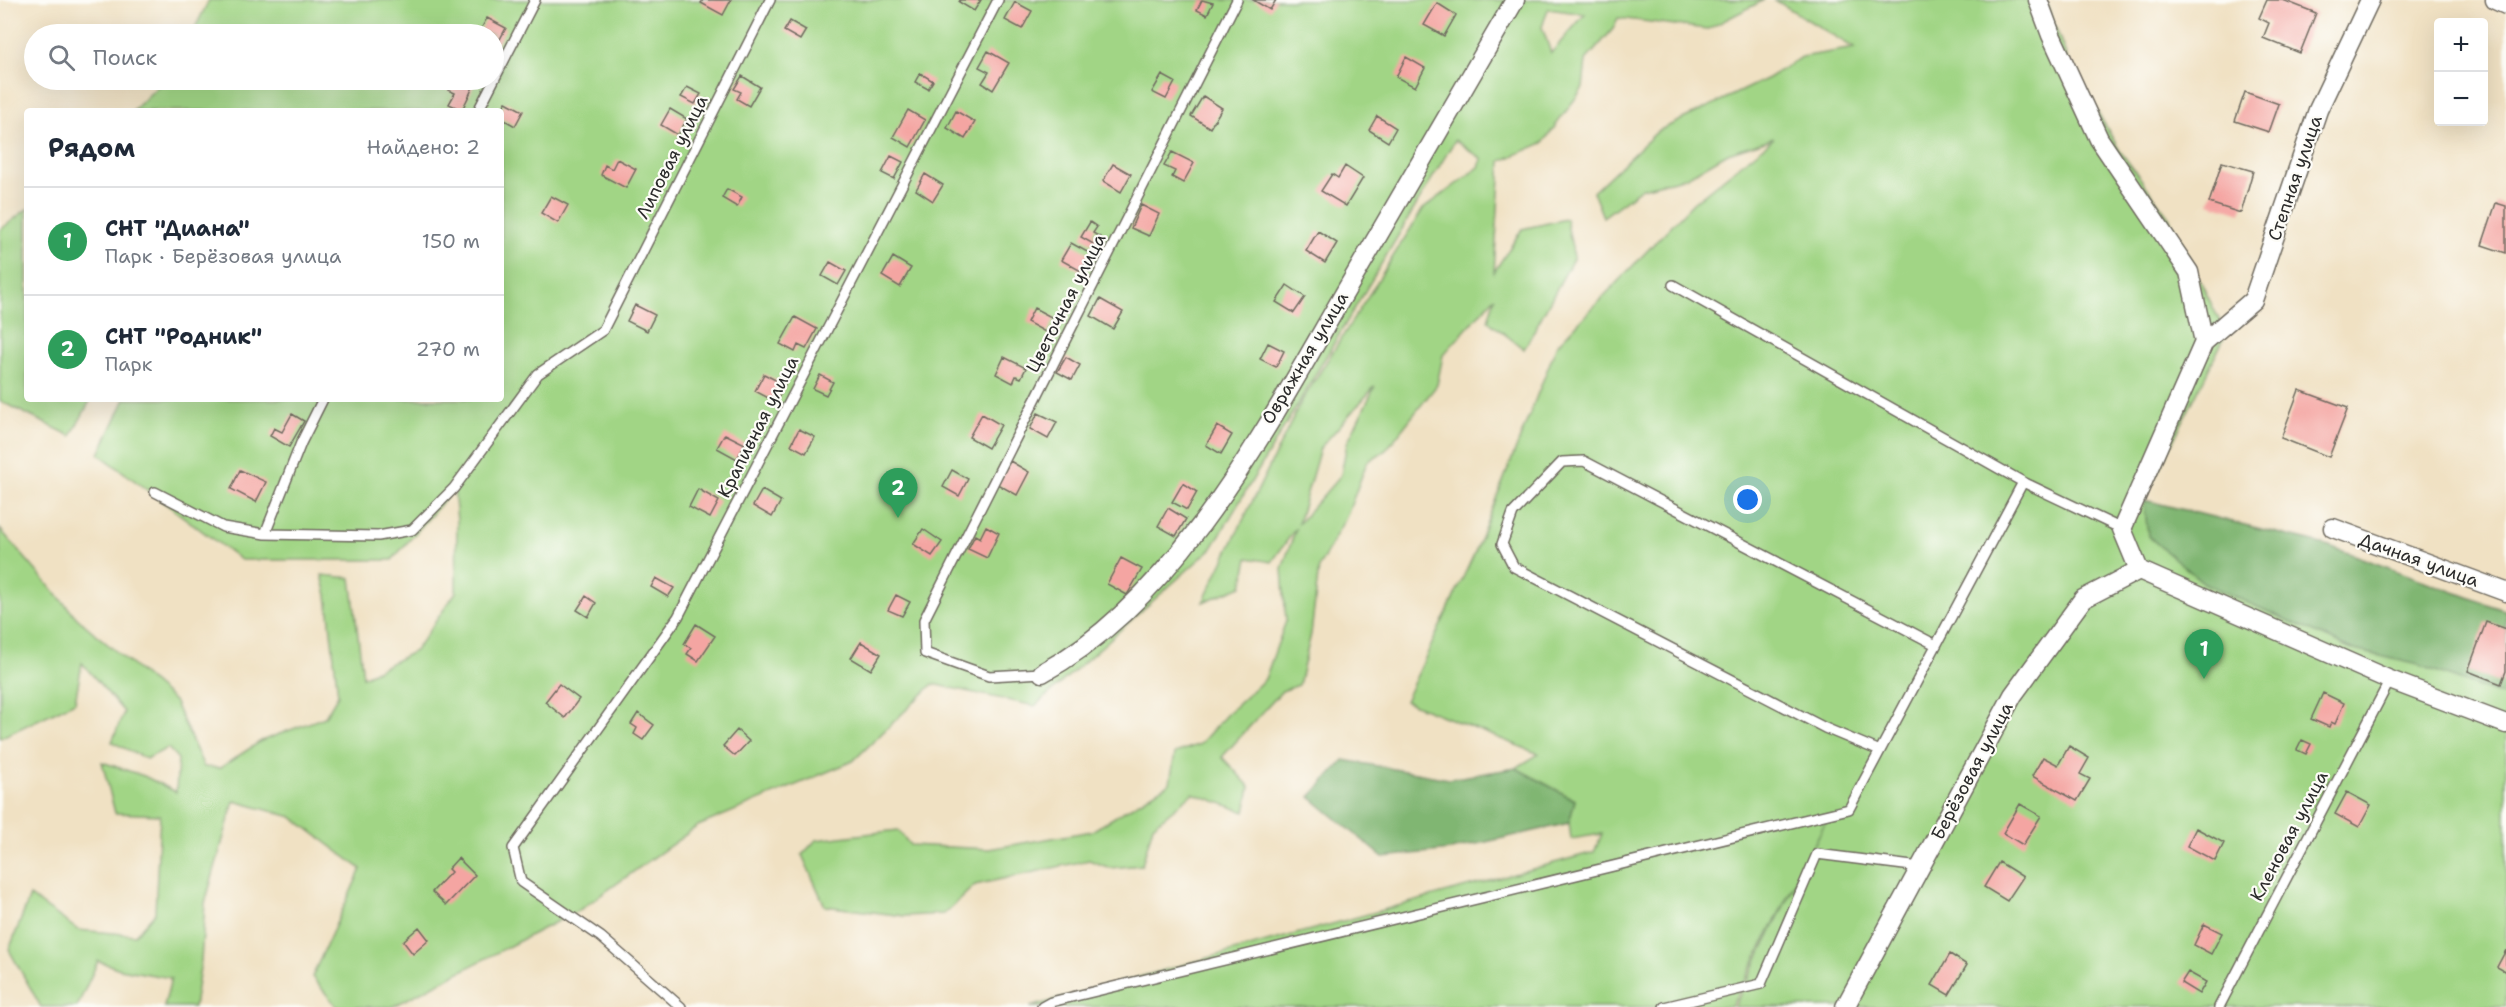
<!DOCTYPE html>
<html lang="ru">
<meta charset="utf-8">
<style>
:root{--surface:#fff;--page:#f2f2f3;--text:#1f2937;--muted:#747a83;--line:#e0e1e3;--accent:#d1495b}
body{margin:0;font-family:"Shantell Sans",sans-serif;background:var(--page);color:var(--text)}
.controls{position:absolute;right:18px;top:18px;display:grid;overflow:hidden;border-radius:6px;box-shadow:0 6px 24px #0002}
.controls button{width:54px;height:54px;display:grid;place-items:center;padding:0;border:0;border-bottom:2px solid var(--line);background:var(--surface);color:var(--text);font:30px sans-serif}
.you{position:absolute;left:1748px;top:500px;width:21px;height:21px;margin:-15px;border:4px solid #fff;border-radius:50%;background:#1a73e8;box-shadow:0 0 0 9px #1a73e833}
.badge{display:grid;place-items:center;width:39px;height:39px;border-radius:50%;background:var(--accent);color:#fff;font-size:20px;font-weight:700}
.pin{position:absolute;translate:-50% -50px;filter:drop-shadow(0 2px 3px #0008)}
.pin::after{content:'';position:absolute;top:32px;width:21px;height:18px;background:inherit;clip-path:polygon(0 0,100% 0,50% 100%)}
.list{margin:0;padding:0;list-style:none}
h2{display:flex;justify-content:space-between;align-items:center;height:78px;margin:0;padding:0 24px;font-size:26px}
h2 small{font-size:20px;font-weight:400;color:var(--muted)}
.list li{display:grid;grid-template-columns:39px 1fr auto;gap:18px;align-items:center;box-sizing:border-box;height:108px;padding:0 24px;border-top:2px solid var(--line)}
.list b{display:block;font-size:22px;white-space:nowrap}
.list p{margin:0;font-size:20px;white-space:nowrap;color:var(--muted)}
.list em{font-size:20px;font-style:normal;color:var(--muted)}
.icon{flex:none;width:33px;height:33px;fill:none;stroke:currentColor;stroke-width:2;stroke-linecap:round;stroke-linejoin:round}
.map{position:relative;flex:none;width:2506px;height:1007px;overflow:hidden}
.search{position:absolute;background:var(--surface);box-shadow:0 6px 24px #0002;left:24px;top:24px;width:480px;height:66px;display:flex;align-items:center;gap:15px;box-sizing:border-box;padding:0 21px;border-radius:33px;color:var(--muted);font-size:22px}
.panel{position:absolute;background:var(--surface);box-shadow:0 6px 24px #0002;left:24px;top:108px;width:480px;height:294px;border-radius:6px}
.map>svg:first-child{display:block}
.green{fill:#a1d585;stroke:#668058;stroke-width:1.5;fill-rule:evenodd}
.forest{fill:#80b672;stroke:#56704e;stroke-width:1.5}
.building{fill:#f4a5a2}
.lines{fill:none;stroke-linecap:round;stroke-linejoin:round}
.service-casing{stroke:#706b60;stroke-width:12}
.minor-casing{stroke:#706b60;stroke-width:21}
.service{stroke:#fff;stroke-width:9}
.minor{stroke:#fff;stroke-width:18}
.labels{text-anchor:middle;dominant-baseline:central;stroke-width:4.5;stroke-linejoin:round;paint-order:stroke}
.street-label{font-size:18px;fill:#2b2b2b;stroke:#fdfcf7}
</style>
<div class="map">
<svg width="2506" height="1007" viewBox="0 0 2506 1007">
<rect width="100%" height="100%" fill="#fdfcf7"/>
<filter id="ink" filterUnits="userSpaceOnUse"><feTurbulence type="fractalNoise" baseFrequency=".0167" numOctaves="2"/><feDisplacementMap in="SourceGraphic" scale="12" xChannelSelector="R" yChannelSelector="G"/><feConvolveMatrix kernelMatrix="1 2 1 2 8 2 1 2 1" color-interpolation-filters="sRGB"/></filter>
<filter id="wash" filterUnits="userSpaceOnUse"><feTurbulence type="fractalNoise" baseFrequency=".008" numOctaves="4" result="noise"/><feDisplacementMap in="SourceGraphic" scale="24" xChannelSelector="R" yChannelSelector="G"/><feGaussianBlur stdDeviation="1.35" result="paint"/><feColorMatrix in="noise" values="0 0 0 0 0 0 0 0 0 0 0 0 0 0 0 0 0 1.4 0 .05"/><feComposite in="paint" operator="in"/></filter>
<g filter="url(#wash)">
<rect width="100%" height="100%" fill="#f0e1c3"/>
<path class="green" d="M 209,0 L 1764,0 L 1708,29 L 1618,18 L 1613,29 L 1586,60 L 1583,88 L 1543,143 L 1501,161 L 1494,272 L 1522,229 L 1566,219 L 1574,257 L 1524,349 L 1488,321 L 1495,297 L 1443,355 L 1437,385 L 1386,450 L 1367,462 L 1348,513 L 1319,567 L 1311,634 L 1299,685 L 1282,691 L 1222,757 L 1250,787 L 1245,812 L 1193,793 L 1153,826 L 1142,865 L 1110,868 L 1089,860 L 975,885 L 944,914 L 904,916 L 825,906 L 802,855 L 816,840 L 898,830 L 910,845 L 989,849 L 1092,831 L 1170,783 L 1175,753 L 1200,744 L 1227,714 L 1265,679 L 1286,621 L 1282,569 L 1296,528 L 1272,562 L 1248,558 L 1242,586 L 1203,602 L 1301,402 L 1423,209 L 1479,167 L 1482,159 L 1455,140 L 1212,548 L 1035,706 L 933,684 L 853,761 L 698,826 L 581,909 L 392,1007 L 337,1007 L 312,977 L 361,869 L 292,817 L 234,801 L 205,903 L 201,961 L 194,1007 L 164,1007 L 171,978 L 120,969 L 98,961 L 77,1007 L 41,1007 L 9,950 L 30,896 L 78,930 L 135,935 L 155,913 L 160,815 L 115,813 L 102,762 L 144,776 L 176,792 L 178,759 L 168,748 L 146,759 L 112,742 L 124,712 L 82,663 L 75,702 L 0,738 L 0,529 L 77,618 L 174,701 L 204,767 L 220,768 L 261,741 L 325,717 L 338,695 L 327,595 L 322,575 L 351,578 L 363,677 L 415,651 L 456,592 L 457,521 L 454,489 L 392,560 L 241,560 L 99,454 L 125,399 L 501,399 L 501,111 L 133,111 L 164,80 L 494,80 L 494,34 L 192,34 ZM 1548,9 L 1585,14 L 1551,53 L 1542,27 ZM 1375,386 L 1347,443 L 1341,475 L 1298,524 L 1320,448 Z
M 1775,0 L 2045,0 L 2070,65 L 2120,151 L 2169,217 L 2226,334 L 2144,500 L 2329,546 L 2506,611 L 2506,1007 L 1734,1007 L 1825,823 L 1731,1007 L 1030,1007 L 1594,852 L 1602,834 L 1571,839 L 1569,823 L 1575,800 L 1516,768 L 1539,754 L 1405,701 L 1475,552 L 1557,345 L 1693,203 L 1774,138 L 1728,153 L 1687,177 L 1642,188 L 1603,217 L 1593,192 L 1658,131 L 1768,78 L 1802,57 L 1854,48 Z
M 27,209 L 27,399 L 91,399 L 71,436 L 0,401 L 0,230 Z"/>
<path class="forest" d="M 2144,500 L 2329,546 L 2506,611 L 2506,697 L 2419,665 L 2354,650 L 2204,583 L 2148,536 Z
M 1344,760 L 1449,779 L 1516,768 L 1575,800 L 1569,823 L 1451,850 L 1383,857 L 1310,797 Z"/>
<g id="blocks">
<path class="building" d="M 703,0 L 731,0 L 723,15 L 701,3 Z
M 960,0 L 981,0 L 974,11 L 959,2 Z
M 1202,0 L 1213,3 L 1207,15 L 1197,10 Z
M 1253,0 L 1276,0 L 1270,10 Z
M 2267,0 L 2283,0 L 2316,13 L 2300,53 L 2263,38 L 2269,23 L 2259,18 Z
M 1015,2 L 1032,11 L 1022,29 L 1005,20 Z
M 1437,3 L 1456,15 L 1444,36 L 1424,25 Z
M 487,18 L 506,28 L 494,50 L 494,34 L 480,31 Z
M 790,21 L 806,30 L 800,40 L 784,31 Z
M 988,51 L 1009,63 L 993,90 L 982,83 L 989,72 L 979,67 Z
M 1406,57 L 1425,68 L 1415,87 L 1396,77 Z
M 920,73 L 933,81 L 928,89 L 915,82 Z
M 1162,75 L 1175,82 L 1166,99 L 1152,92 Z
M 742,76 L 760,87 L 749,106 L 737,99 L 741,92 L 734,89 Z
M 453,80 L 468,80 L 475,83 L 462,110 L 449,104 L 455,93 L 448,90 Z
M 687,87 L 701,94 L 695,104 L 681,97 Z
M 2245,92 L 2279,104 L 2269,132 L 2235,121 Z
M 1203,96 L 1222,108 L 1210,128 L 1191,116 Z
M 506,102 L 523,111 L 515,126 L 501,118 L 501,110 Z
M 670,109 L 687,119 L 678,135 L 661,125 Z
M 908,110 L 925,120 L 910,147 L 893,137 Z
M 956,111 L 975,122 L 965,139 L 947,128 Z
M 1377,116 L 1396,128 L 1388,142 L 1369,130 Z
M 1172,152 L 1194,163 L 1183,183 L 1172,177 L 1175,171 L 1164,166 Z
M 891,156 L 903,162 L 894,179 L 882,173 Z
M 617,159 L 636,169 L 626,188 L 601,175 L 605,165 L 612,169 Z
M 2222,162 L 2253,171 L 2241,213 L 2209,203 Z
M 1113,164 L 1131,174 L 1121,192 L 1103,181 Z
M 1345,166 L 1363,178 L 1346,206 L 1321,191 L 1332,174 L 1338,178 Z
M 925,174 L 943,185 L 933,201 L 916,190 Z
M 727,189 L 742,197 L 737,207 L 722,198 Z
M 551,196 L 568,205 L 558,223 L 541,213 Z
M 2496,203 L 2506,206 L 2506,253 L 2482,245 Z
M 1141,205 L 1159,214 L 1149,236 L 1131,228 Z
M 1090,222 L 1097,227 L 1093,233 L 1100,237 L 1095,245 L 1081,237 Z
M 1318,231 L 1337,243 L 1325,263 L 1306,251 Z
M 1071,243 L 1091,254 L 1081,271 L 1061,260 Z
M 893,257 L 911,268 L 900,287 L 882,276 Z
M 830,262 L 846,271 L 838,285 L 822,276 Z
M 1287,285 L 1305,297 L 1294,313 L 1276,302 Z
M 1100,299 L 1123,312 L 1113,329 L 1091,316 Z
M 635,305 L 655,315 L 647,331 L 627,321 Z
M 1034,308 L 1055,319 L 1047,333 L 1027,322 Z
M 795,317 L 817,329 L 806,349 L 798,345 L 795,352 L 780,344 Z
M 1268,343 L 1284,351 L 1276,367 L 1260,359 Z
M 1004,357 L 1026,368 L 1021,378 L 1016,376 L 1013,383 L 996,374 Z
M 1066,357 L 1080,365 L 1072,380 L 1057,372 Z
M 764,374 L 785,385 L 776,402 L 755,391 Z
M 820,375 L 833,382 L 826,395 L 813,389 Z
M 2299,390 L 2348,408 L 2329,457 L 2281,438 Z
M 1038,413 L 1057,422 L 1048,439 L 1030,429 Z
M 292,414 L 304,421 L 289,447 L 270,436 L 274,428 L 282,432 Z
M 982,414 L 1001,425 L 988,448 L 969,437 Z
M 1217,426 L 1232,435 L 1221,454 L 1206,445 Z
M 799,429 L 815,437 L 806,453 L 791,445 Z
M 725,434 L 745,444 L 737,459 L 717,448 Z
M 1010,461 L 1029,472 L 1017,495 L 997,484 Z
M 240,470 L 266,482 L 256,502 L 231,489 Z
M 952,470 L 968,479 L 959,496 L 943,487 Z
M 1183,483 L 1197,492 L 1187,510 L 1172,502 Z
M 698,489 L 719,501 L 710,518 L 689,507 Z
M 762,490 L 781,501 L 772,517 L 753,506 Z
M 1168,508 L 1186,519 L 1176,536 L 1158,526 Z
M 986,526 L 999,533 L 987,558 L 968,549 L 975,535 L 980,538 Z
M 923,529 L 942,542 L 932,556 L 913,544 Z
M 1121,558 L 1142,569 L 1127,595 L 1107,584 Z
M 656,578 L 674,588 L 668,597 L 651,587 Z
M 896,595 L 910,602 L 902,616 L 888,610 Z
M 586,596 L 596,603 L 588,617 L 577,610 Z
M 2486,622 L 2506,629 L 2506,671 L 2501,684 L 2468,671 Z
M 696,624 L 715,636 L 698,661 L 687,654 L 691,648 L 684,644 Z
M 861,642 L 881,654 L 871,670 L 851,658 Z
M 559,684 L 579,699 L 565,718 L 545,702 Z
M 2323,693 L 2344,703 L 2335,724 L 2331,722 L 2329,727 L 2311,719 Z
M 638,713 L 654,725 L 643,740 L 634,734 L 637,728 L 631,724 Z
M 737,730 L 749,741 L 735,756 L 723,746 Z
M 2302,740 L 2311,744 L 2306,754 L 2297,750 Z
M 2069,746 L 2089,758 L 2080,774 L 2090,779 L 2077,801 L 2032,776 L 2043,757 L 2058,765 Z
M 2347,792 L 2371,805 L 2359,827 L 2335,814 Z
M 2020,804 L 2041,816 L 2023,845 L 2003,833 Z
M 2196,828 L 2224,843 L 2215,861 L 2187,846 Z
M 458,858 L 475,875 L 446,905 L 432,892 L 451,872 L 448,869 Z
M 1999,862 L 2023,877 L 2007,901 L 1984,887 Z
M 2204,924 L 2222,933 L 2211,954 L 2194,945 Z
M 419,927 L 429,940 L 413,954 L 403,941 Z
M 2506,950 L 2506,972 L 2497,967 Z
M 1950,954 L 1967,965 L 1949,995 L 1932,985 Z
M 2188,972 L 2206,982 L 2199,994 L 2181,983 Z"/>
</g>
</g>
<g filter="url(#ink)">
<use href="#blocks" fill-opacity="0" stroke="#706b60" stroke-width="1.5"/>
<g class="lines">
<g class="service-casing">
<path id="service" d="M 478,111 L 535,0
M 1673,285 L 2023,482
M 155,492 L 223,527 L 265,534 L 378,536 L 412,530 L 454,488 L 538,374 L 603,330 L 770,0
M 265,534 L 301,443 L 323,399
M 1042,673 L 989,676 L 925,653 L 924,620 L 1237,0
M 1880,751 L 1825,728 L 1514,567 L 1502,544 L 1513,513 L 1562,462 L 1584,461 L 1936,645
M 681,1007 L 601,937 L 521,882 L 513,848 L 678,617 L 998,0
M 1042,1007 L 1051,1002 L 1849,809 L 2023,482 L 2122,529
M 1664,1007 L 1761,984 L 1817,854 L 1920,867
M 2219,1007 L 2390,680"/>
</g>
<g class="minor-casing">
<path id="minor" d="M 2038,0 L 2051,35 L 2099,139 L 2189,272 L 2204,342 L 2122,529 L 2139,570 L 2390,680 L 2506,724
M 2495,0 L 2506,5
M 2204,342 L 2253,300 L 2318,110 L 2370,0
M 2333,528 L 2506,592
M 1042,673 C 1178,599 1268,425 1344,294 C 1401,196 1458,98 1515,0
M 1845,1007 L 2013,695 L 2083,599 L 2139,570"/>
</g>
<use href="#service" class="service"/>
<use href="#minor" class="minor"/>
</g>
</g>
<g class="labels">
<g class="street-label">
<text transform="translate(672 157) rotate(-63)">Липовая улица</text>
<text transform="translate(2295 178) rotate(-71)">Степная улица</text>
<text transform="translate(1066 303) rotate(-63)">Цветочная улица</text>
<text transform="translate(1305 358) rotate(-59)">Овражная улица</text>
<text transform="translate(758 427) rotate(-63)">Крапивная улица</text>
<text transform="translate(2419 560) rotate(20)">Дачная улица</text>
<text transform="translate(1972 771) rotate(-62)">Берёзовая улица</text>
<text transform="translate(2289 836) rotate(-62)">Кленовая улица</text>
</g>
</g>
</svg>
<div class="controls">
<button>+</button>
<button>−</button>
</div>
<div class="you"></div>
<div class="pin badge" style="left:2204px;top:679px;background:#2e9e5b">1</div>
<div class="pin badge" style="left:898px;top:518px;background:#2e9e5b">2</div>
<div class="search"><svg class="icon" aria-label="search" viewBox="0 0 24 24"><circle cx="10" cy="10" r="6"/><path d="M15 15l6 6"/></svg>Поиск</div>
<section class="panel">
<h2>Рядом<small>Найдено: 2</small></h2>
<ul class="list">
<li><span class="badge" style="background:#2e9e5b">1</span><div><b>СНТ &quot;Диана&quot;</b><p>Парк · Берёзовая улица</p></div><em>150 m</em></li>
<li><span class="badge" style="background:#2e9e5b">2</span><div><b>СНТ &quot;Родник&quot;</b><p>Парк</p></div><em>270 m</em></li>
</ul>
</section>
</div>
